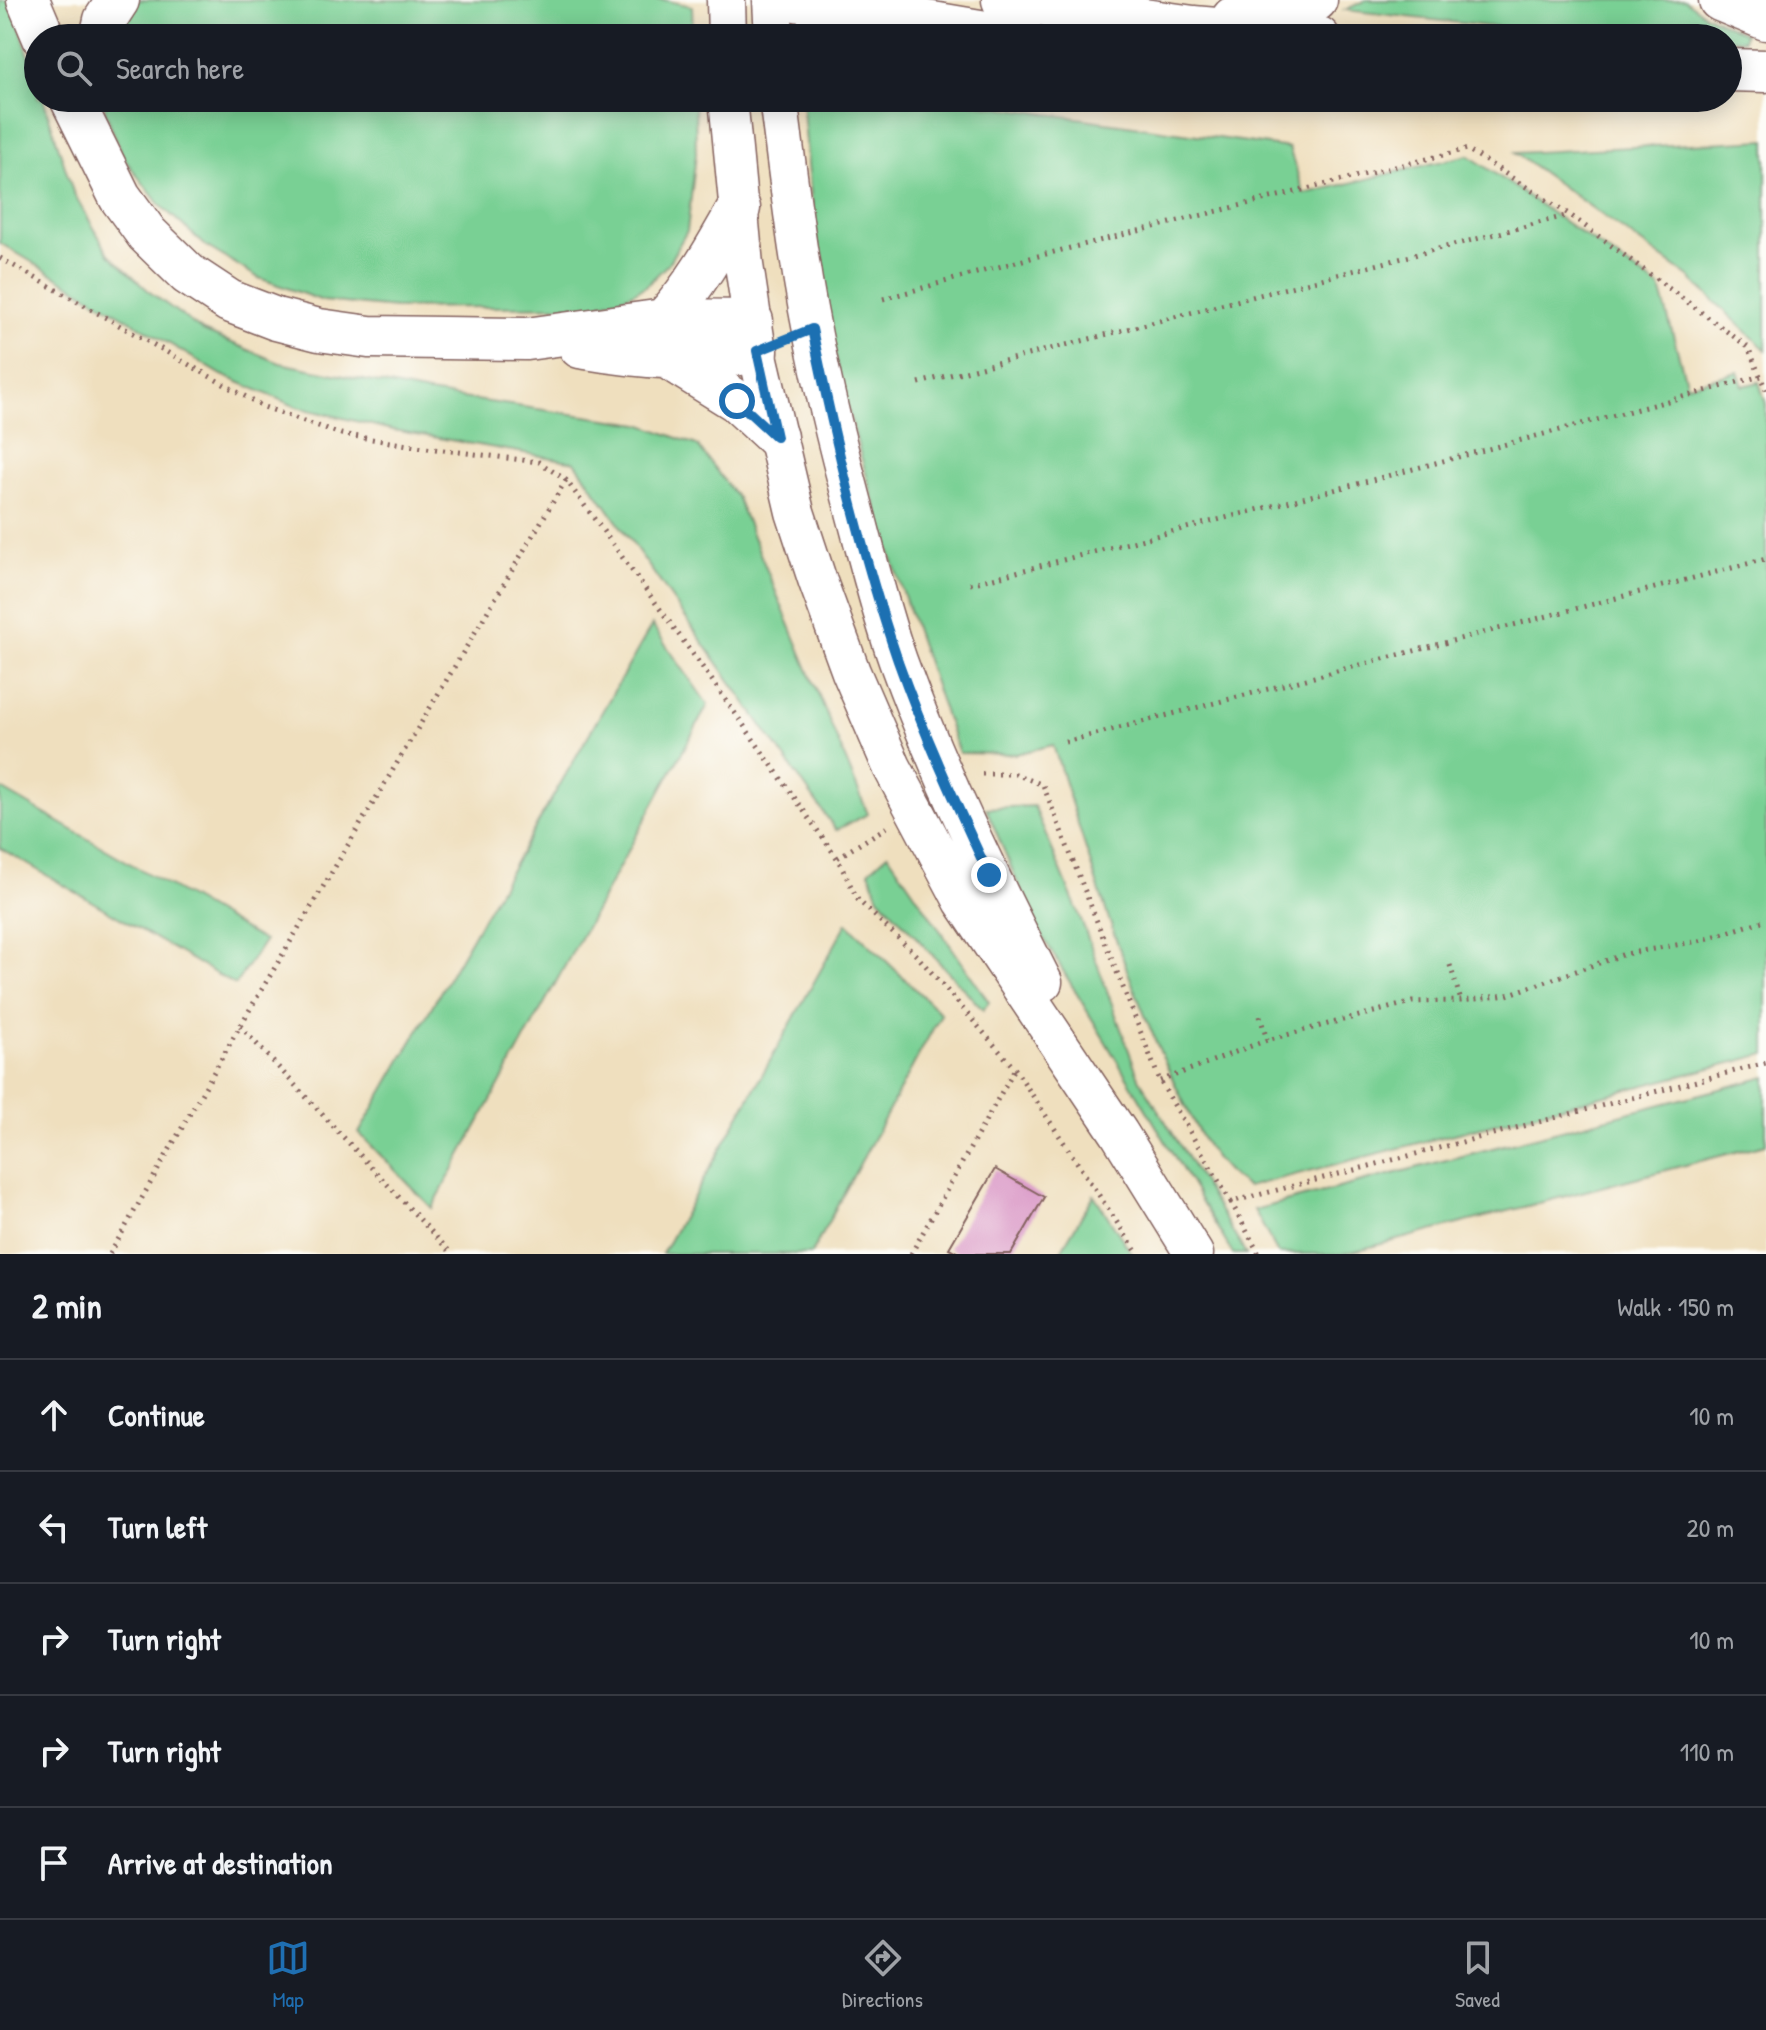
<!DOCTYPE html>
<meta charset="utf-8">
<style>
:root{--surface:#171b24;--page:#20242c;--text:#f1f3f6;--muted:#9ea1a6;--line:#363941;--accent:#1f6fb2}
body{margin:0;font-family:"Patrick Hand",sans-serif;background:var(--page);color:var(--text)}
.stop{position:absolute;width:24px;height:24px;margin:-18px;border:6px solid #1f6fb2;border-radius:50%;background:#fff}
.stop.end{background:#1f6fb2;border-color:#fff;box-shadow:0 2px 8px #0008}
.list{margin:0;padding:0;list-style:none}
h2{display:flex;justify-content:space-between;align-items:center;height:104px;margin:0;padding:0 32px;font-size:34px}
h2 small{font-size:26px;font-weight:400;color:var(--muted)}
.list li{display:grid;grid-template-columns:52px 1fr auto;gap:24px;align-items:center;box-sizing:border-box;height:112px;padding:0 32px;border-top:2px solid var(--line)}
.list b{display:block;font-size:30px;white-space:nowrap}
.list em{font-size:26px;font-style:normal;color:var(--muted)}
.icon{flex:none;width:44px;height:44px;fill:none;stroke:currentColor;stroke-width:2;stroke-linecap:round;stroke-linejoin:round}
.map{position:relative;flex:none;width:1766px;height:1254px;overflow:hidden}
.search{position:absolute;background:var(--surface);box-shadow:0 4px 20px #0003;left:24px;right:24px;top:24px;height:88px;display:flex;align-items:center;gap:20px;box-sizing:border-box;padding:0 28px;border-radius:44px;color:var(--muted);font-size:30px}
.sheet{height:664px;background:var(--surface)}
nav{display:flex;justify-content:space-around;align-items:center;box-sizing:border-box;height:112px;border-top:2px solid var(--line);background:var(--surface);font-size:22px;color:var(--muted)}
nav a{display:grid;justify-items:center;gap:4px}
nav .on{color:var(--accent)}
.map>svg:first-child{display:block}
.green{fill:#79d094;stroke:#627860;stroke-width:2}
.building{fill:#d78fc2}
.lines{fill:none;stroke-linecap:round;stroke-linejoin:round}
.secondary-casing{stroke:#84625e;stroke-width:41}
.primary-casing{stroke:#84625e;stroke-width:45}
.path{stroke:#84625e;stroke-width:5;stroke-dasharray:2 6;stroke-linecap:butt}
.secondary{stroke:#fff;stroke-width:38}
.primary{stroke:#fff;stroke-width:42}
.route{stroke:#1f6fb2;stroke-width:10}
</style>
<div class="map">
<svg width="1766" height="1254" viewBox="0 0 1766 1254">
<rect width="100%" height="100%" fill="#fdfcf7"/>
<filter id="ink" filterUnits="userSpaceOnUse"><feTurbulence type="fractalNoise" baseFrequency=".0125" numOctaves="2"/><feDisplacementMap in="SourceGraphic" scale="16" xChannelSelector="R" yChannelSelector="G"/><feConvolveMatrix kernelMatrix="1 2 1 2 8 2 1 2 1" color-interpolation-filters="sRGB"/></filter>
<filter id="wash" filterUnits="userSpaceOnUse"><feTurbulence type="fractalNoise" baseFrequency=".006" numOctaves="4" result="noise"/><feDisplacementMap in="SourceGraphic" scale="32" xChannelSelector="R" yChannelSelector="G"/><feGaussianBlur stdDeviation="1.8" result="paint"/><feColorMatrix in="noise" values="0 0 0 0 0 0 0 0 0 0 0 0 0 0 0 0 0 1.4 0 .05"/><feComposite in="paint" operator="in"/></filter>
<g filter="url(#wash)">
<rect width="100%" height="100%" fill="#efdfbe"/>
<path class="green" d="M 0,0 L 11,1 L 38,83 L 38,98 L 43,98 L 73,192 L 109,254 L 151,293 L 203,331 L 280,363 L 428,393 L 640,424 L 697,445 L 737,498 L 868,814 L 836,830 L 575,462 L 393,430 L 297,407 L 222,375 L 0,243 Z
M 135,0 L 664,0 L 692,6 L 693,38 L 113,38 Z
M 1366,0 L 1685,0 L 1706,15 L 1745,33 L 1743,40 L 1650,33 L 1486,26 L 1345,10 Z
M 105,98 L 695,98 L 696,154 L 687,231 L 668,264 L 646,286 L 625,297 L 593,306 L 395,308 L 323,301 L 259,278 L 206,246 L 159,204 L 123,157 L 105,111 Z
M 802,98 L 935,98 L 1289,148 L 1304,194 L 1468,155 L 1660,288 L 1687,385 L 1738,372 L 1743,386 L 1759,382 L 1766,404 L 1766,1054 L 1247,1187 C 1209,1163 1194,1123 1175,1084 C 1123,975 1089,859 1053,745 L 1016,754 L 959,753 C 915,631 872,507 841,381 C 819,288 810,193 802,98 Z
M 1766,140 L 1766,350 L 1689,277 L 1515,153 Z
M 652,625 L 708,705 L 432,1208 L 359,1133 Z
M 0,788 L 264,941 L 235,985 L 0,848 Z
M 1034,806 L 1079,914 L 1139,1078 L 1246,1254 L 1233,1254 L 1035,924 L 986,808 Z
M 888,854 L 989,1002 L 983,1010 L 879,897 L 869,871 Z
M 847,923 L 941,1014 L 811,1254 L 662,1254 Z
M 1766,1077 L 1766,1144 L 1343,1254 L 1278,1254 L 1254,1210 Z
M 1094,1195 L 1132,1254 L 1059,1254 Z"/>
<g id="blocks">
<path class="building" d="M 995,1169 L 1044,1197 L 1011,1254 L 960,1254 L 949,1248 Z"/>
</g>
</g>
<g filter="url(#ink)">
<use href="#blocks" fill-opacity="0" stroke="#84625e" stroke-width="2"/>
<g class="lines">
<g class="secondary-casing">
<path id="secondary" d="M 726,0 L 727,38
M 772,0 L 774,38
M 728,98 L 744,265 L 757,351 L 795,512 L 818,582 L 851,672 L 892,767 L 963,901 L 1119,1133 L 1194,1254
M 778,98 C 785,150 791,203 799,255 C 811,339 831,422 853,504 C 867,556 880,610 898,661 C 938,772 990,877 1043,982"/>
</g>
<g class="primary-casing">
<path id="primary" d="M 28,0 L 44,38
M 796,0 L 1021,38
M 1003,0 L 1193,27 L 1319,38
M 1720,0 L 1766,19
M 1233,18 L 1316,0
M 101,38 L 105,20 L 118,0
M 1728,70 L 1766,71
M 71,98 L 120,197 L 147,234 L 188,274 L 229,301 L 276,319 L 319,330 L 369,337 L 527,339 L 664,320 L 752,321
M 664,320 C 695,286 716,249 739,208
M 580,347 C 638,357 699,363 757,351
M 668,358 L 737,401 L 776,437"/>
</g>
<path class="path" d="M 0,258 L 264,407 L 341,434 L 426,448 L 539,462 L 566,480 L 711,679 L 837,858
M 883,299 L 1034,257 L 1467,149 L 1570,215 L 1748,347 L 1766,390
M 919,383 L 1569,215
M 970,584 L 1372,480 L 1761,376
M 1065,742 L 1766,559
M 982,774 L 1015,774 L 1043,785 L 1160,1081 L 1231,1202 L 1766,1063
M 887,827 L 837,858 L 858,900 L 919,958 L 1015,1069 L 1138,1254
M 1450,965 L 1461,1001
M 1260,1016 L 1267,1040
M 240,1026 L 452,1254
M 1160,1081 L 1267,1040 L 1412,1002 L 1461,1001 L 1507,995 L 1625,954 L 1699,941 L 1766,920
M 1231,1202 L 1259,1254
M 110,1254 L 240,1026 L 566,480
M 911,1254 L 1014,1070"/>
<use href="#secondary" class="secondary"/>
<use href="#primary" class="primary"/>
</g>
</g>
<g class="lines" filter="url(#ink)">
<path class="route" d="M 737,401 L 776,437 L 757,351 L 812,329 C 835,440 861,553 898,661 C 924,734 956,804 989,875"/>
</g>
</svg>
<div class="stop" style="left:737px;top:401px"></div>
<div class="stop end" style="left:989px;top:875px"></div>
<div class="search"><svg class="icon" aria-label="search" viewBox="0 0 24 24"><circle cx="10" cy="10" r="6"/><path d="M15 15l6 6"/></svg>Search here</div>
</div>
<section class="sheet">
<h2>2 min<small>Walk · 150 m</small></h2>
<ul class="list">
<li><svg class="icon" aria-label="ahead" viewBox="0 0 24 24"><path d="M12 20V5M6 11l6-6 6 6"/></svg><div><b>Continue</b></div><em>10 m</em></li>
<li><svg class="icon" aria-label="left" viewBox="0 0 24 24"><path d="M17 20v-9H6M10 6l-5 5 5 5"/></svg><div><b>Turn left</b></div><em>20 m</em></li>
<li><svg class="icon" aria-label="right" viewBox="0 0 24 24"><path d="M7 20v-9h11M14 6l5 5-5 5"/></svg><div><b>Turn right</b></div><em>10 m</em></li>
<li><svg class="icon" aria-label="right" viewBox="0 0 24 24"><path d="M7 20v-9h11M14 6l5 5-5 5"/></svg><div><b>Turn right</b></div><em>110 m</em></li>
<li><svg class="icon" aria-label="arrive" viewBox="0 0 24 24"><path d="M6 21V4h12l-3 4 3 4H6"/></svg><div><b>Arrive at destination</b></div></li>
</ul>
</section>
<nav>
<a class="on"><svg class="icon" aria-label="map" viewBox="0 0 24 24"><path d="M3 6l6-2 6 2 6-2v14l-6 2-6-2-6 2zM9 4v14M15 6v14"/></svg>Map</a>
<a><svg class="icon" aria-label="directions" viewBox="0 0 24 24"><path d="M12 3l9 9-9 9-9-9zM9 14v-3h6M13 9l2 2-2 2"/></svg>Directions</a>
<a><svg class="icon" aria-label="saved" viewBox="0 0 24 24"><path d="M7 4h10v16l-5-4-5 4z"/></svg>Saved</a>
</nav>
